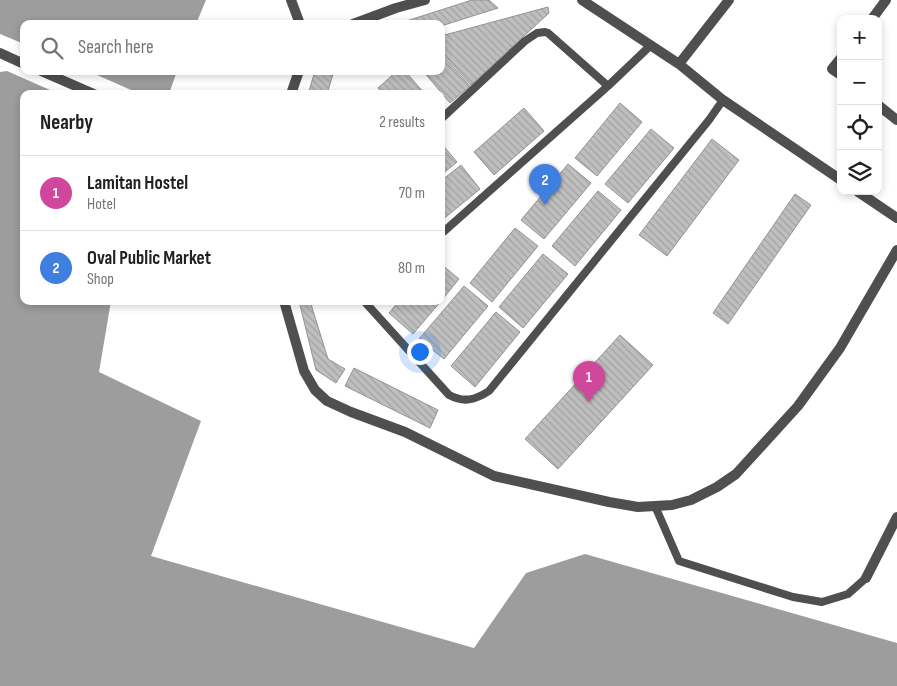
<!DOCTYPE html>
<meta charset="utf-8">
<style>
:root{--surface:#fff;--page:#f2f2f2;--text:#202124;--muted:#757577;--line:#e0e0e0;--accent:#000}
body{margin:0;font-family:"Sofia Sans Condensed",sans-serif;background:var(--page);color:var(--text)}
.controls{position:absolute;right:15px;top:15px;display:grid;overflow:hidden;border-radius:10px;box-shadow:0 2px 8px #0003}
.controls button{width:45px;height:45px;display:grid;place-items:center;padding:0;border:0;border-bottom:1px solid var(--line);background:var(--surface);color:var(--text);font:25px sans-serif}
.you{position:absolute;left:419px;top:351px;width:18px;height:18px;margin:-12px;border:4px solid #fff;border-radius:50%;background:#1a73e8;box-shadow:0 0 0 8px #1a73e833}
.badge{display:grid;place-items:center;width:32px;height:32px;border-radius:50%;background:var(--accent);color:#fff;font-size:16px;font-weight:700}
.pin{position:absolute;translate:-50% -41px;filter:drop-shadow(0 1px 2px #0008)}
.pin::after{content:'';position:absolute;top:26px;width:18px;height:15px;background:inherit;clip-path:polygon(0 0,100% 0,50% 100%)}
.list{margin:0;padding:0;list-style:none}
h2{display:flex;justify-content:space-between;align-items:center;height:65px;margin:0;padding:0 20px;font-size:21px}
h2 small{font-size:16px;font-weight:400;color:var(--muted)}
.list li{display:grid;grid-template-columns:32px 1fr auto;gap:15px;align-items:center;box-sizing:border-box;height:75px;padding:0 20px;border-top:1px solid var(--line)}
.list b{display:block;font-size:19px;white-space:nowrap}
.list p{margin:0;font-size:16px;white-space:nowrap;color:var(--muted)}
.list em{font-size:16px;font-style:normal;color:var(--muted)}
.icon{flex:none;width:28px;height:28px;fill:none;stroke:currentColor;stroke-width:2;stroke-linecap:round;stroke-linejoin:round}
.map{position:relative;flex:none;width:897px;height:686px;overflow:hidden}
.search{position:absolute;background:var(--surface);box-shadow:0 2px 8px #0003;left:20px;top:20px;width:425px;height:55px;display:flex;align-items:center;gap:12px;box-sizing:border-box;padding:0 18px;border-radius:10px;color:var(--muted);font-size:19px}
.panel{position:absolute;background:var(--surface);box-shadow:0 2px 8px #0003;left:20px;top:90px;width:425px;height:215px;border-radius:10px}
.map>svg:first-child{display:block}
.water{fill:#9d9d9d}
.building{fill:url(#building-back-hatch);stroke:#939393}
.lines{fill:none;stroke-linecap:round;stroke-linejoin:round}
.lane{stroke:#4f4f4f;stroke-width:8}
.street{stroke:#4f4f4f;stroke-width:10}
</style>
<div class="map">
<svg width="897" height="686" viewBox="0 0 897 686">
<defs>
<pattern id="building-back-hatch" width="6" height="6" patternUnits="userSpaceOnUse" patternTransform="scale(1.25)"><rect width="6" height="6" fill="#bfbfbf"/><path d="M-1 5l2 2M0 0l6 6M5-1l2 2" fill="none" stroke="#a2a2a2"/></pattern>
</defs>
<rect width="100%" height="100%" fill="#fff"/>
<path class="water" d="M 0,0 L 206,0 L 196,24 L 24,24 L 24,44 L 0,34 Z
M 7,71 L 59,94 L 24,94 L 24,301 L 111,301 L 99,372 L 201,421 L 151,556 L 474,648 L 526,573 L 585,554 L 897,643 L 897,686 L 0,686 L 0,72 Z
M 88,71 L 177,71 L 169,94 L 140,94 Z"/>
<path class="building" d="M 472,0 L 489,0 L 498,8 L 441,26 L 441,24 L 397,24 Z
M 548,7 L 549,13 L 471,85 L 441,51 L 441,36 Z
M 441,53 L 470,86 L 450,103 L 423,71 L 441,71 Z
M 315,71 L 334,71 L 327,94 L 308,94 Z
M 397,71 L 405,71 L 425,94 L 383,94 L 378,88 Z
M 620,103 L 642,122 L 597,176 L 575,158 Z
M 524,108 L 544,131 L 494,175 L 474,152 Z
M 651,129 L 674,148 L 628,203 L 605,184 Z
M 712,139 L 739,160 L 667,256 L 639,235 Z
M 441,143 L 457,162 L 441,175 Z
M 568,164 L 591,183 L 544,239 L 521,220 Z
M 461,165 L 480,189 L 441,221 L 441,181 Z
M 598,191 L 621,210 L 575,266 L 552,246 Z
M 795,194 L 811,205 L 728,324 L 713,313 Z
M 515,228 L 538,246 L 492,302 L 470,283 Z
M 543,254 L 568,274 L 523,328 L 499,307 Z
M 441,264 L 459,279 L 441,301 Z
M 464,286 L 488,306 L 444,359 L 419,339 Z
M 299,301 L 310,301 L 328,359 L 345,369 L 336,383 L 316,370 Z
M 399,301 L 441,301 L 413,334 L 389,313 Z
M 496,312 L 520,332 L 475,387 L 451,366 Z
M 620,335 L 653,365 L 558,469 L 525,439 Z
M 354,368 L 438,410 L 430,428 L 345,386 Z"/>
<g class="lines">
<path class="lane" d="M 441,119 L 525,41 L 537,33 L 545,32 L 548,33 L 608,86
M 441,234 L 608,86 L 651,45
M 364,301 L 449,395 C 464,403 475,400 489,391 L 709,120 L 723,100
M 655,506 L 679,561 L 793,597 L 822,602 L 848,594 L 866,578"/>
<path class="street" d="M 291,0 L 300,24
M 582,0 L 679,64 L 723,100 L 841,180
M 872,19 L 886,0
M 353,24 L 396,8 L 425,0
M 0,53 L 24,64
M 841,58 L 832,69 L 841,75
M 679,64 L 729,0
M 41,71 L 94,94
M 291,94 L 299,71
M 878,105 L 897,120
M 857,191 L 897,218
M 284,301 L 304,371 L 315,390 L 327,401 L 351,412 L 405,432 L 494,476 L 609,502 L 638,507 L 672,505 L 691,500 L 717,487 L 736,474 L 798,406 L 840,348 L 897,250
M 866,578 L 897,517"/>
</g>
</svg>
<div class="controls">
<button>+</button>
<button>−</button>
<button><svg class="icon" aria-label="locate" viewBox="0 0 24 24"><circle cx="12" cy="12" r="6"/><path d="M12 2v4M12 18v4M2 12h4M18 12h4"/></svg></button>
<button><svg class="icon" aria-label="layers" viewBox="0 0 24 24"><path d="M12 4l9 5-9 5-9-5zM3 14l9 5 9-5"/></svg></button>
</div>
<div class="you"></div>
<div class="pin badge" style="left:589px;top:402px;background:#d1479c">1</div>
<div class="pin badge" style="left:545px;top:205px;background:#3f7fe0">2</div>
<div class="search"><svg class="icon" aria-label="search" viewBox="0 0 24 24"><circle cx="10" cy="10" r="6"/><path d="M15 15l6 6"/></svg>Search here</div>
<section class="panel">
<h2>Nearby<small>2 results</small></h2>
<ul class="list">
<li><span class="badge" style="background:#d1479c">1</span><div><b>Lamitan Hostel</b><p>Hotel</p></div><em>70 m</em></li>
<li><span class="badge" style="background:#3f7fe0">2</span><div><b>Oval Public Market</b><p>Shop</p></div><em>80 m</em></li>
</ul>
</section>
</div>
